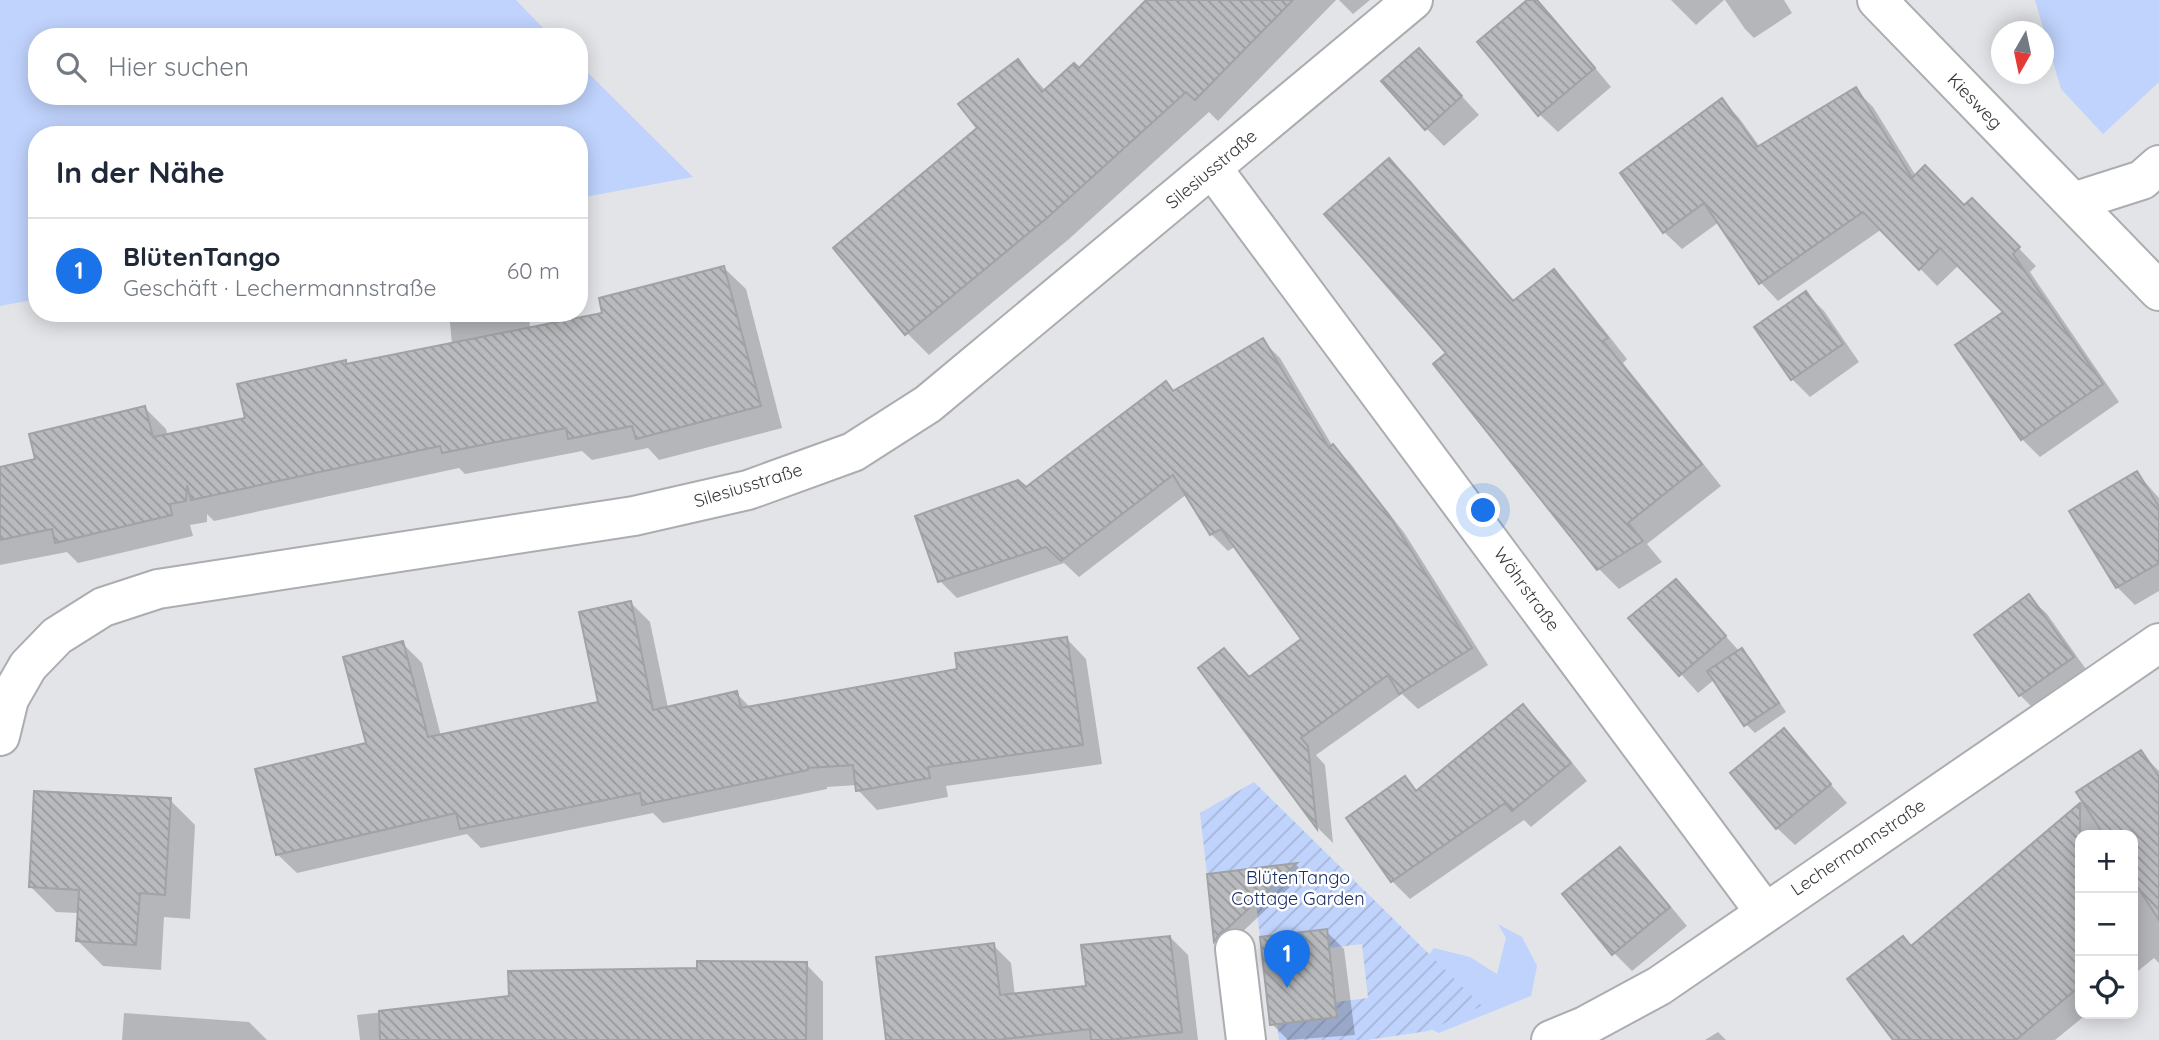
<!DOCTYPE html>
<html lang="de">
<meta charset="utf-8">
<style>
:root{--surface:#fff;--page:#f2f2f3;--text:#1f2937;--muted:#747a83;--line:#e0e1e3;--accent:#1a73e8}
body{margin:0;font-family:Quicksand,sans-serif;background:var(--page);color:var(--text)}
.controls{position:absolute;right:21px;bottom:21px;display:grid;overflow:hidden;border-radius:14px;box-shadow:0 4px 18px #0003}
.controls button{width:63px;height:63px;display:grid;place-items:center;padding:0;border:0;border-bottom:2px solid var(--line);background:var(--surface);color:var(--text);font:35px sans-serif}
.compass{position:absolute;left:1991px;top:21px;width:63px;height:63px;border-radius:50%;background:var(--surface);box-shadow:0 4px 18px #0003;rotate:189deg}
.you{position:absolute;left:1484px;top:511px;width:24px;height:24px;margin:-18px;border:5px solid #fff;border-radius:50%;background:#1a73e8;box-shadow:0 0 0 10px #1a73e833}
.badge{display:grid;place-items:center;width:46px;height:46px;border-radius:50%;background:var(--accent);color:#fff;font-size:23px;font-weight:700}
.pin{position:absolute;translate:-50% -58px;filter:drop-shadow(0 2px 4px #0008)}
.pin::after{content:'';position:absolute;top:37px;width:24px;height:21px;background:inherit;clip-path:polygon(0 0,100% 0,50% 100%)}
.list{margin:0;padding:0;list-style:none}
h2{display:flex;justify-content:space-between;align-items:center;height:91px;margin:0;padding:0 28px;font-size:30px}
h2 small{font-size:23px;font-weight:400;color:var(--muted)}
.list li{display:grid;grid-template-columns:46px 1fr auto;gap:21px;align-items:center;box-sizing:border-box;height:105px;padding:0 28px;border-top:2px solid var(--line)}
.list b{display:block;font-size:26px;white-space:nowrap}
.list p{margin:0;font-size:23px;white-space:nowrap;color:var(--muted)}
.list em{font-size:23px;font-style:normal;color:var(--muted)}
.icon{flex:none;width:38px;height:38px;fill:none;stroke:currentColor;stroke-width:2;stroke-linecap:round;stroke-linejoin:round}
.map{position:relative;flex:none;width:2159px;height:1040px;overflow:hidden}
.search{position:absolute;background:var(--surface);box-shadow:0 4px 18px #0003;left:28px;top:28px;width:560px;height:77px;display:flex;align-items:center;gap:18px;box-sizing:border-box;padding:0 24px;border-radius:28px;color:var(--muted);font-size:26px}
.panel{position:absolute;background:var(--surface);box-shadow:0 4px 18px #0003;left:28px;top:126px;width:560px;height:196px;border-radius:28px}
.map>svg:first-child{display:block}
.grass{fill:#c0d3fc}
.garden{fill:url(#garden-furrows)}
.shadow{fill:#0003}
.building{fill:url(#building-back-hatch);stroke:#a0a2a5;stroke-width:2}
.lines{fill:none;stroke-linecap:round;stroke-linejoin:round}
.minor-casing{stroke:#abadb1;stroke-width:42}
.minor{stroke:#fff;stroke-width:38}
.labels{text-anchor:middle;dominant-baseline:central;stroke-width:5;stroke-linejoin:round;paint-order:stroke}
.street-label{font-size:18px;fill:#363738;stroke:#fff}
.park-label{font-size:18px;fill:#1b3068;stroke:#fff}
</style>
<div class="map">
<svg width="2159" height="1040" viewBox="0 0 2159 1040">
<defs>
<pattern id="garden-furrows" width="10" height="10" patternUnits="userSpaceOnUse" patternTransform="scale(1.75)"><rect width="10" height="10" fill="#c0d3fc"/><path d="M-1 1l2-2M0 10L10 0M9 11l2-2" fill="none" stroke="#a6b6d9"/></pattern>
<pattern id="building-back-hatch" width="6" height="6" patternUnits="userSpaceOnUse" patternTransform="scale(1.75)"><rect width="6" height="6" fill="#b8babd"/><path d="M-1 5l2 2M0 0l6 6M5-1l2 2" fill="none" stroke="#96989b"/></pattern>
</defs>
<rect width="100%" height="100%" fill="#e2e4e8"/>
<path class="grass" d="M 0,0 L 516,0 L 552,37 L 37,37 L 37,96 L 579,96 L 579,64 L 693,177 L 579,198 L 579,135 L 37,135 L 37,299 L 0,306 Z
M 2035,0 L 2159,0 L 2159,82 L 2103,134 L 2061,89 Z
M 1498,924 L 1522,937 L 1537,966 L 1531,996 L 1439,1033 L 1415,1022 L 1419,967 L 1434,948 L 1470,957 L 1497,974 L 1506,938 Z"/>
<path class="garden" d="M 1254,782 L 1482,1006 L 1428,1031 L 1367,1040 L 1279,1040 L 1277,1024 L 1337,1017 L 1336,1002 L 1368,998 L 1362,944 L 1329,948 L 1327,930 L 1260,937 L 1252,869 L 1207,874 L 1200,813 Z"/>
<path class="shadow" d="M 1148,0 L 1336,0 L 1218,121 L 1209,112 L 1069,239 L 929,355 L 907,333 L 980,128 L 1018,61 L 1046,91 L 1079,71 Z
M 1339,0 L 1370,0 L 1353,14 Z
M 1530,0 L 1536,0 L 1551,15 L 1611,87 L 1558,132 L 1540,115 Z
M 1671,0 L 1724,0 L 1696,25 Z
M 1725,0 L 1784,0 L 1792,13 L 1754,38 L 1745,29 Z
M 1436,68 L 1479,115 L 1444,146 L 1426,128 Z
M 1855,89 L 1873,107 L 1916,176 L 1965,207 L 1972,200 L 2036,266 L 2030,272 L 2119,402 L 2040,457 L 2022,439 L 1957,346 L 2006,312 L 1959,265 L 1937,286 L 1882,229 L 1778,301 L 1761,283 L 1719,222 L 1682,249 L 1664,232 L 1722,101 L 1739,118 L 1760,147 Z
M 1389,160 L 1410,180 L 1515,302 L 1554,271 L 1574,292 L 1627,359 L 1623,363 L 1721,486 L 1647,544 L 1662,562 L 1619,589 L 1598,568 L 1449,354 Z
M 724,268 L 746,289 L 782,428 L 659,460 L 648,448 L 592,460 L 582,451 L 465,474 L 459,468 L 214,521 L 207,514 L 207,522 L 190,525 L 193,536 L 78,563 L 67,552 L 0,565 L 0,469 L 37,461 L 145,408 L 166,429 L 168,436 L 247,419 L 345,362 L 348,365 L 452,344 L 449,313 L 529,313 L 530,329 L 605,314 Z
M 1806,293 L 1824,311 L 1859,362 L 1810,397 L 1792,379 Z
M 1263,341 L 1280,358 L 1333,447 L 1350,463 L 1405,534 L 1488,665 L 1418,709 L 1402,694 L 1316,755 L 1325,765 L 1333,843 L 1318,828 L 1201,669 L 1250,678 L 1304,639 L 1236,546 L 1228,551 L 1211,534 L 1187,494 L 1079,577 L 1064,563 L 957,598 L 940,581 L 917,517 L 1025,489 L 1166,383 L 1175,392 Z
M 2137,473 L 2159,498 L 2159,591 L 2135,605 L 2117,587 Z
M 1676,581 L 1740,652 L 1742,650 L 1751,659 L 1786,712 L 1755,733 L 1746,724 L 1715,679 L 1698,693 L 1631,618 Z
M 2029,597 L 2047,614 L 2090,675 L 2038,713 L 2020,695 L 1976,635 Z
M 631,603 L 650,622 L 668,708 L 736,693 L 751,708 L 959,670 L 1067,639 L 1086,659 L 1102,764 L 946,786 L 948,797 L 877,810 L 858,790 L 857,785 L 827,787 L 827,789 L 663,823 L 653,813 L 481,848 L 467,834 L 297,873 L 277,854 L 368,744 L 402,643 L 422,663 L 441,736 L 600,704 Z
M 1523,706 L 1541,724 L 1587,781 L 1531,827 L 1524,820 L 1410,899 L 1392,881 L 1348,818 L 1405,779 L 1418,792 Z
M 1784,731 L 1847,803 L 1795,845 L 1777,828 Z
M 2140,752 L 2159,771 L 2159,963 L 2154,958 L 2133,975 L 2133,835 L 2080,835 L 2080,1014 L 2087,1014 L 2055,1040 L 1896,1040 L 1912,947 Z
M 170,800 L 195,825 L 190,919 L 164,917 L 161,970 L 103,966 L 78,941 L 79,913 L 56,912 L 31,887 Z
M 1620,849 L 1638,867 L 1687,926 L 1632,971 L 1614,953 Z
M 1296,865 L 1305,873 L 1224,949 L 1216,941 L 1209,876 Z
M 1326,931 L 1344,949 L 1355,1035 L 1288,1040 L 1272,1024 Z
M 1170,937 L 1188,955 L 1198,1040 L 888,1040 L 993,945 L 1011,963 L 1015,996 L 1087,987 Z
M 806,964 L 823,982 L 823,1040 L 360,1040 L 357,1015 L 510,998 L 698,969 Z
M 124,1013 L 249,1022 L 267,1040 L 122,1040 Z
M 1718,1032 L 1726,1040 L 1705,1040 Z"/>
<path class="building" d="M 1146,0 L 1293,0 L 1195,100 L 1186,92 L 1047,218 L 905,335 L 833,248 L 977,128 L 958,104 L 1018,59 L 1042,92 L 1074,63 L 1079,68 Z
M 1527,0 L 1537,0 L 1595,68 L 1538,116 L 1477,42 Z
M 1419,48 L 1462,96 L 1425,130 L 1381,81 Z
M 1856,87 L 1912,178 L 1925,165 L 1964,205 L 1972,198 L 2020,247 L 2013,254 L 2103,384 L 2021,440 L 1955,345 L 2003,312 L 1940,248 L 1919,270 L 1863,212 L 1759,284 L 1704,203 L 1663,233 L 1620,173 L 1722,98 L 1757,147 Z
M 1389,158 L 1513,301 L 1554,269 L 1608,338 L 1603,341 L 1702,464 L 1628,523 L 1643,541 L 1597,570 L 1433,364 L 1446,353 L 1324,214 Z
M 724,266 L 761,406 L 636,439 L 632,426 L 568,439 L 566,428 L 442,453 L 440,446 L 191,500 L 187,485 L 186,501 L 170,504 L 172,515 L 55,543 L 52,529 L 0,540 L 0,467 L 35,459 L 29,434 L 145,406 L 153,437 L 245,418 L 237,384 L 346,360 L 346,364 L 602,313 L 599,298 Z
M 1806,291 L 1843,344 L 1791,380 L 1754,327 Z
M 1263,338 L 1329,448 L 1333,444 L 1389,515 L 1472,648 L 1399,694 L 1388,675 L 1301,738 L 1308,746 L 1317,829 L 1198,668 L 1224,648 L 1249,677 L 1301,639 L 1221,529 L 1210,535 L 1173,475 L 1061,561 L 1046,547 L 938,582 L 915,516 L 1018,480 L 1026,487 L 1166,381 L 1173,391 Z
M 2137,471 L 2159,507 L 2159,563 L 2116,588 L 2069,511 Z
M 1676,579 L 1726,636 L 1679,676 L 1628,618 Z
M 2029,594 L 2074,657 L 2019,696 L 1974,635 Z
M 631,601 L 653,710 L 737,691 L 741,708 L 957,669 L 955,653 L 1067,637 L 1083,745 L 928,767 L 930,778 L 856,791 L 853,765 L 808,768 L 808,770 L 642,805 L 640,793 L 460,829 L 456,813 L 276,855 L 255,769 L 366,743 L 343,657 L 403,641 L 428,737 L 598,702 L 579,612 Z
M 1742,648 L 1779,703 L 1744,726 L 1707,671 Z
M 1523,704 L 1571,763 L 1512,811 L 1505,803 L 1391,882 L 1346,818 L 1405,776 L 1416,791 Z
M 1784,728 L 1831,784 L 1776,829 L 1730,773 Z
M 2141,750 L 2159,777 L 2159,920 L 2133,880 L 2133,835 L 2104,835 L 2076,792 Z
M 34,791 L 171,798 L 165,895 L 140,893 L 136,945 L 76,941 L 79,890 L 29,887 Z
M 2080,803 L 2080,986 L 2016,1040 L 1893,1040 L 1847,979 L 1903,936 L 1911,946 Z
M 1620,847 L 1670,907 L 1612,955 L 1562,894 Z
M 1297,863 L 1227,929 L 1221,932 L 1214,942 L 1207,874 Z
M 1327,929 L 1337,1017 L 1270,1025 L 1260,937 Z
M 1170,936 L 1182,1032 L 1110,1040 L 1091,1040 L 1090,1029 L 996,1040 L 886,1040 L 876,957 L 994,943 L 1000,995 L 1086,986 L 1081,945 Z
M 697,961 L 807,962 L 806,1040 L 380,1040 L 379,1011 L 509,996 L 508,971 L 697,968 Z"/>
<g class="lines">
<g class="minor-casing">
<path id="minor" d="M 1877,0 L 2159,291
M 1212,168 L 1764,911
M 2073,202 L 2142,180 L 2159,165
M 0,736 L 9,699 L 28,666 L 57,636 L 103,607 L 158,589 L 634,516 L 748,490 L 853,452 L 928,404 L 1413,0
M 1235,949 L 1246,1040
M 1551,1040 L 1585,1026 L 1659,986 L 2159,643"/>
</g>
<use href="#minor" class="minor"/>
</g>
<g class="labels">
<g class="street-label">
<text transform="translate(1975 101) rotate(46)">Kiesweg</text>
<text transform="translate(1211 169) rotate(-40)">Silesiusstraße</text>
<text transform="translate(748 485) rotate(-17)">Silesiusstraße</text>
<text transform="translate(1527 589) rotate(54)">Wöhrstraße</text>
<text transform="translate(1858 847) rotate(-34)">Lechermannstraße</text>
</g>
<g class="park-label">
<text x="1298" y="877">BlütenTango<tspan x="1298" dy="21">Cottage Garden</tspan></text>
</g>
</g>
</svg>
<div class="controls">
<button>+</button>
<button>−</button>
<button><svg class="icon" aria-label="locate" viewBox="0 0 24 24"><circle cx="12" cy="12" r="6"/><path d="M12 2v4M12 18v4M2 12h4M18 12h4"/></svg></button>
</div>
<svg class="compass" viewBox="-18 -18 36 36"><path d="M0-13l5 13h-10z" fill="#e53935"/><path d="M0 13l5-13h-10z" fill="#747a83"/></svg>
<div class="you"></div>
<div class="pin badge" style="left:1287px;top:988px">1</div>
<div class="search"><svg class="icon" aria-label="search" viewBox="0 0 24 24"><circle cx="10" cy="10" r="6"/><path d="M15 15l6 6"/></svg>Hier suchen</div>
<section class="panel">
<h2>In der Nähe<small></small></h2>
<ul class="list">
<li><span class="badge">1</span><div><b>BlütenTango</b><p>Geschäft · Lechermannstraße</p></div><em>60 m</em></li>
</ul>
</section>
</div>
